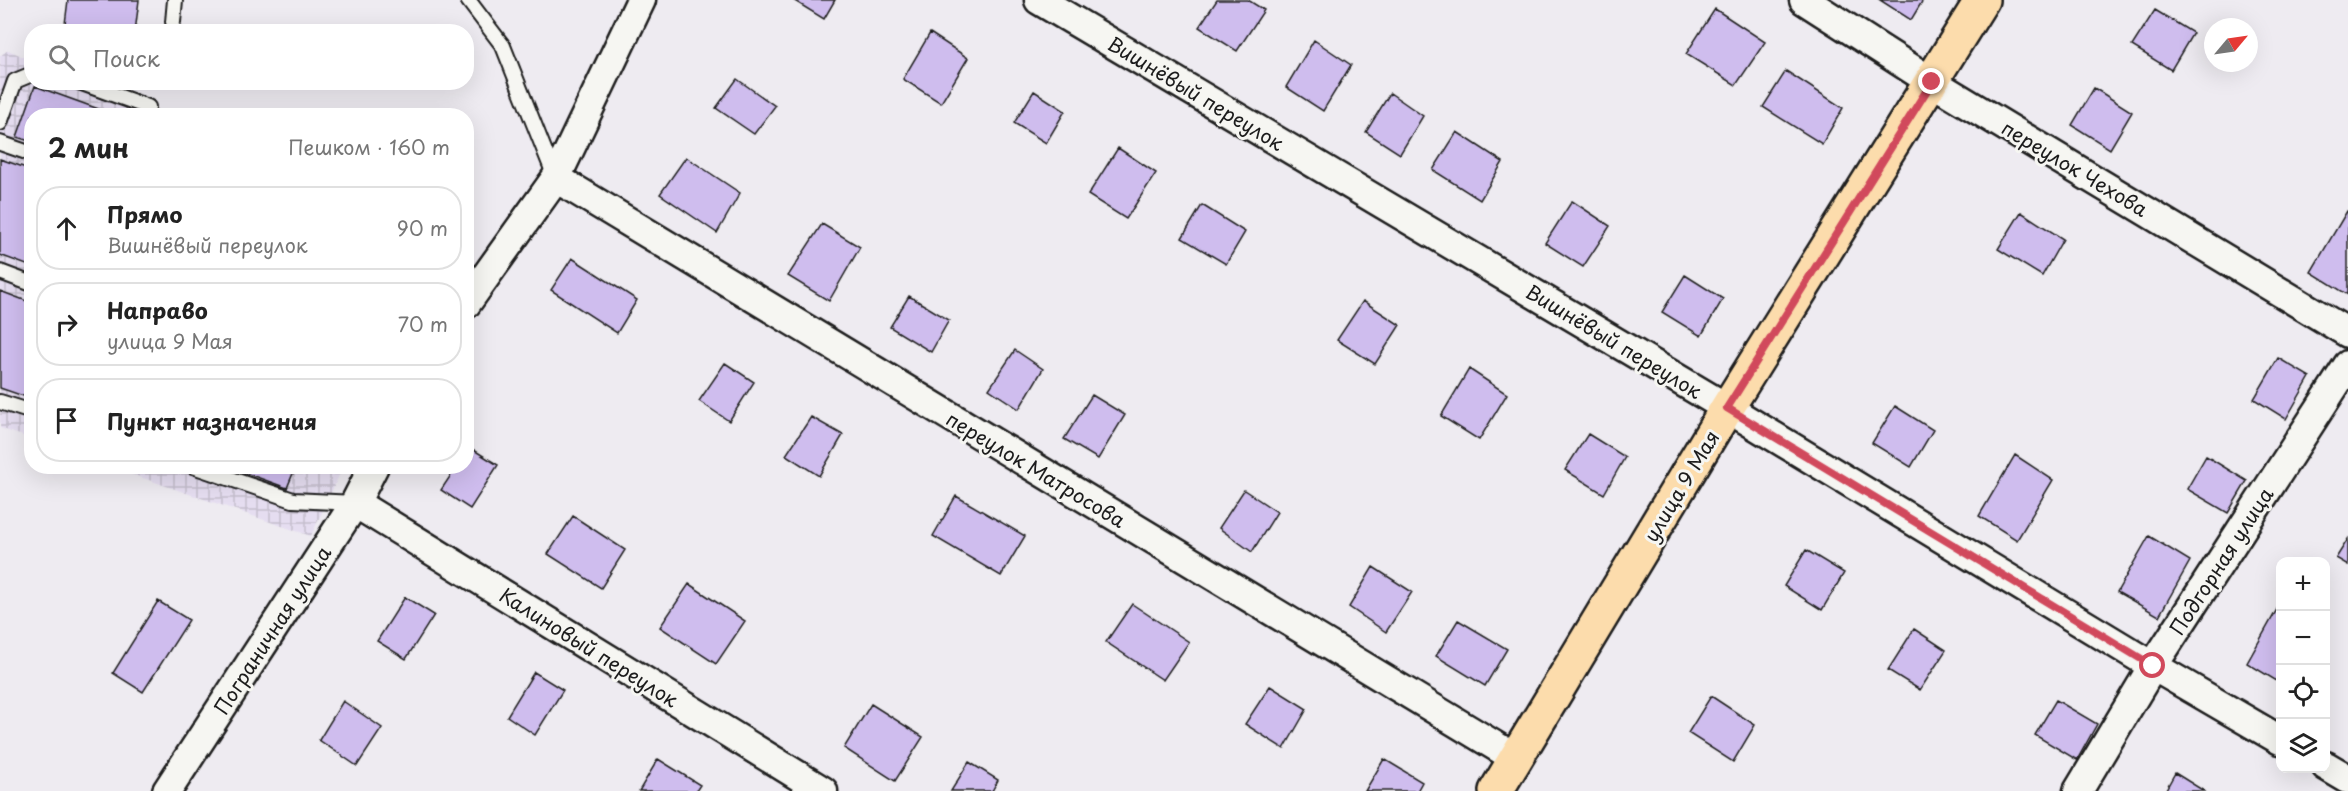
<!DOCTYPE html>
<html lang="ru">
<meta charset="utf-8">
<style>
:root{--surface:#fff;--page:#f2f2f2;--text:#222;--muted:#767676;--line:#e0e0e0}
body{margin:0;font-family:"Playpen Sans",sans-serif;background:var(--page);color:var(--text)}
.controls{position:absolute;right:18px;bottom:18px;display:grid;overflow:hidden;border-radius:12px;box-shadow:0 6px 24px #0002}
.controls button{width:54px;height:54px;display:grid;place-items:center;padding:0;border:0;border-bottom:2px solid var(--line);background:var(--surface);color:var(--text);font:30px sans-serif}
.compass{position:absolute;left:2204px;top:18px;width:54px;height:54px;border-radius:50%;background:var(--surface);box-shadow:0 6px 24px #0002;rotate:61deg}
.stop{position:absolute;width:18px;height:18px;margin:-14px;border:4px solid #d1495b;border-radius:50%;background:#fff}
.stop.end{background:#d1495b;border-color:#fff;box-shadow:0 2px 6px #0008}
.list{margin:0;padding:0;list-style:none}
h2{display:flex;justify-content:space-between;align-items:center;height:78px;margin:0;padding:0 24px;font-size:26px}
h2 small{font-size:20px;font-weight:400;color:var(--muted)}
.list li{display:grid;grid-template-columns:39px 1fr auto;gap:18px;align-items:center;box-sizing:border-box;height:84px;margin:0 12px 12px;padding:0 12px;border:2px solid var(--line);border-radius:24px}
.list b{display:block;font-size:22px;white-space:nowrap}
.list p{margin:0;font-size:20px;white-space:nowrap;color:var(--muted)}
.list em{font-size:20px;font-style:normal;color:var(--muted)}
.icon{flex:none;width:33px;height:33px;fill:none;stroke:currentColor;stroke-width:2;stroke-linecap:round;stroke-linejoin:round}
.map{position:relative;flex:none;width:2348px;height:791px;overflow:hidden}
.search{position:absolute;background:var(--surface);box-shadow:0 6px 24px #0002;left:24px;top:24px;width:450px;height:66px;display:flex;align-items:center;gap:15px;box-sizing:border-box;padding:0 21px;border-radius:24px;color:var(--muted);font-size:22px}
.panel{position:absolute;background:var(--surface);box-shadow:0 6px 24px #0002;left:24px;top:108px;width:450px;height:366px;border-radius:24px}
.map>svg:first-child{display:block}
.industrial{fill:url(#industrial-grid)}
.building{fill:#cfbdee;stroke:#1c1c1c;stroke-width:1.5}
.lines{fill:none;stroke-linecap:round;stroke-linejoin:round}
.lane-casing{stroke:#1c1c1c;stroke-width:18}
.street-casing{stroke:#1c1c1c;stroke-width:33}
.primary-casing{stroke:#1c1c1c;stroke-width:38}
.lane{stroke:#f6f6f2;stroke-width:14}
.street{stroke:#f6f6f2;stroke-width:28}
.primary{stroke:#fcdcac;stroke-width:33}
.route{stroke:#d1495b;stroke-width:8}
.labels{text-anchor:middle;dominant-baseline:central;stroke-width:6;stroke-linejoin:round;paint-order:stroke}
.street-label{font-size:20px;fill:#1c1c1c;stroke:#f6f6f2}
</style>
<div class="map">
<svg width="2348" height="791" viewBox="0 0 2348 791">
<defs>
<pattern id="industrial-grid" width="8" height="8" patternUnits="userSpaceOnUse" patternTransform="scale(1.5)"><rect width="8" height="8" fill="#e5ddf0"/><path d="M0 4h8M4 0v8" fill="none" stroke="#c4bdcd"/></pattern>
</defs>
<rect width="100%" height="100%" fill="#eeebf1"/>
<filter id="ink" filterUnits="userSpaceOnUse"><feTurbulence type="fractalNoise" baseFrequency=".0167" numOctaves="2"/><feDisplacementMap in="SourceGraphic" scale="12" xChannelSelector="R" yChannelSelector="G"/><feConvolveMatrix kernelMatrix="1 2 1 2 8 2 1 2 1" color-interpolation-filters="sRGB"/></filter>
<g filter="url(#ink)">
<path class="industrial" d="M 8,50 L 31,60 L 32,82 L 87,83 L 168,115 L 32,116 L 31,439 L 0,428 L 0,56 Z
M 111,467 L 343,467 L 311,536 Z"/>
<path class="building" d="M 68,0 L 139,0 L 135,32 L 64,32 Z
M 793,0 L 835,0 L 824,19 Z
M 1217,0 L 1248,0 L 1264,10 L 1237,51 L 1199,27 Z
M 1880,0 L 1923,0 L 1911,20 Z
M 1715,9 L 1765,42 L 1736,85 L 1686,54 Z
M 2155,10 L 2193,33 L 2171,70 L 2132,46 Z
M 930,33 L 968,58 L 941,103 L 903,79 Z
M 1314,40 L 1351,65 L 1323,111 L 1286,87 Z
M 1786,71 L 1843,108 L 1822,144 L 1763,107 Z
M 737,79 L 775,106 L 754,134 L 716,108 Z
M 35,86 L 118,116 L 32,116 L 32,142 L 17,137 Z
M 2094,88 L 2132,112 L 2110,149 L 2072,125 Z
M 1034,91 L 1065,111 L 1046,143 L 1014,123 Z
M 1390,93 L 1423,116 L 1400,154 L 1366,132 Z
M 1457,132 L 1503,162 L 1480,200 L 1433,170 Z
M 1118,148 L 1156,173 L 1126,219 L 1088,195 Z
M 686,157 L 740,193 L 717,233 L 660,194 Z
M 0,159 L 32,170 L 32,267 L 0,255 Z
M 1572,201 L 1610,226 L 1583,267 L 1545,243 Z
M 1202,205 L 1245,232 L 1226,264 L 1182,238 Z
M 2347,211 L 2348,212 L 2348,295 L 2311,272 Z
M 2021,212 L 2063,239 L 2042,276 L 1998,249 Z
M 822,224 L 860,247 L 829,301 L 788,276 Z
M 572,258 L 637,300 L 617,333 L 551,290 Z
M 1685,275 L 1723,299 L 1701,336 L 1662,312 Z
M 0,291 L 32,303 L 32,399 L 0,388 Z
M 909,296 L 949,320 L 931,352 L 890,327 Z
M 1363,301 L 1400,325 L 1375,364 L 1337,340 Z
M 1015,350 L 1043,369 L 1019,409 L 989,389 Z
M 2278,358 L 2310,377 L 2286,419 L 2254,399 Z
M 725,363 L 754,382 L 729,421 L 699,401 Z
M 1469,369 L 1507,394 L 1479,440 L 1441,416 Z
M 1092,395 L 1125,415 L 1098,459 L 1064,439 Z
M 1895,406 L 1933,430 L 1911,467 L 1872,443 Z
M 811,417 L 843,435 L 819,476 L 786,455 Z
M 1588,434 L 1625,457 L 1604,494 L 1565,470 Z
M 469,447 L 498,465 L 470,509 L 441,490 L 457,466 L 466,466 L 466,451 Z
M 2015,455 L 2053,480 L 2017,540 L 1979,516 Z
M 2206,456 L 2247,481 L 2228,513 L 2187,489 Z
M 226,466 L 296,466 L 287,488 Z
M 1244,490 L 1277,512 L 1252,552 L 1219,528 Z
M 956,496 L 1025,536 L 1001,576 L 933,536 Z
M 573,516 L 625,550 L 601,588 L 548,554 Z
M 2149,536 L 2190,561 L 2159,616 L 2117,592 Z
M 2348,539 L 2348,565 L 2336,558 Z
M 1806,550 L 1844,573 L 1822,610 L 1784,586 Z
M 1373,567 L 1412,592 L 1386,632 L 1349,607 Z
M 689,584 L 745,621 L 716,664 L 660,627 Z
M 405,597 L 434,615 L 406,659 L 377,641 Z
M 158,601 L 189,620 L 143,692 L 113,673 Z
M 1132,604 L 1189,642 L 1163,680 L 1106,642 Z
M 2280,604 L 2280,683 L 2247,663 Z
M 1458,620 L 1507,649 L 1485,686 L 1436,656 Z
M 1914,629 L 1946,650 L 1920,690 L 1888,670 Z
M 534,672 L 563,690 L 535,735 L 507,716 Z
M 1270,686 L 1307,709 L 1284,749 L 1245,724 Z
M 1711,696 L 1755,725 L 1733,762 L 1688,733 Z
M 2056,700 L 2097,724 L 2077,760 L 2035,735 Z
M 343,701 L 382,728 L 357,766 L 319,740 Z
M 871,704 L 923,737 L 895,781 L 844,748 Z
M 658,759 L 700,785 L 696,791 L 639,791 Z
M 1384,759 L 1422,782 L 1417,791 L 1365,791 Z
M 969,762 L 998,780 L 992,791 L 951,791 Z
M 2175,773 L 2204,791 L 2165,791 Z"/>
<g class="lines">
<g class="lane-casing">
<path id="lane" d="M 468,0 L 503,46 L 555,177
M 173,22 L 175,0
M 79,82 L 148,107
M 0,123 L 15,81 L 32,74
M 0,143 L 32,154
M 0,272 L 32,284
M 0,402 L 32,412
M 193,466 L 293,500 L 355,503"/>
</g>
<g class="street-casing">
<path id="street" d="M 1039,0 L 1727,408 L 2153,666 L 2280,740
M 1804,0 L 1932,82 L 2348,333
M 556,178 L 1517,759
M 466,304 L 556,178 L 641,0
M 355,503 L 823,791
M 2326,766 L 2348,779
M 167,791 L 355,503 L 374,466
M 2078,791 L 2153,666 L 2348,365"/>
</g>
<g class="primary-casing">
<path id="primary" d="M 1496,791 L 1727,408 L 1982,0"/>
</g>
<use href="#lane" class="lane"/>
<use href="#street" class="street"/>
<use href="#primary" class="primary"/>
</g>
</g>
<g class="lines" filter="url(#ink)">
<path class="route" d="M 1932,82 L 1727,408 L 2153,666"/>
</g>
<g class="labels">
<g class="street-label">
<text transform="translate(1196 93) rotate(31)">Вишнёвый переулок</text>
<text transform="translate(2075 168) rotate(31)">переулок Чехова</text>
<text transform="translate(1614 341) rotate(31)">Вишнёвый переулок</text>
<text transform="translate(1036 469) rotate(31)">переулок Матросова</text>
<text transform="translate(1681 486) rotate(-59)">улица 9 Мая</text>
<text transform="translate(2221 561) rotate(-57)">Подгорная улица</text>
<text transform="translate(272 630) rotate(-57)">Пограничная улица</text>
<text transform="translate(589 647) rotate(32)">Калиновый переулок</text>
</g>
</g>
</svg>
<div class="controls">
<button>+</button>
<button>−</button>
<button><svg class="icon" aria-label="locate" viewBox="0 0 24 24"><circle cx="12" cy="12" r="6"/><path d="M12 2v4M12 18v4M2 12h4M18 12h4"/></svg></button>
<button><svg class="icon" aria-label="layers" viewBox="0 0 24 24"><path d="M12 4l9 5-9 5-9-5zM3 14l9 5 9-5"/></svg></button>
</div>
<svg class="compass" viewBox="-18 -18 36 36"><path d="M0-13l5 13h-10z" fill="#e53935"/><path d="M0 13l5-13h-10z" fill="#767676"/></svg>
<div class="stop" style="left:2153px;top:666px"></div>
<div class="stop end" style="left:1932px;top:82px"></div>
<div class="search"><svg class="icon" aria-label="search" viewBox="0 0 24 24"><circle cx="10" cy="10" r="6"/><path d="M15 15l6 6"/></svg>Поиск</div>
<section class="panel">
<h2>2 мин<small>Пешком · 160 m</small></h2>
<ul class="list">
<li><svg class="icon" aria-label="ahead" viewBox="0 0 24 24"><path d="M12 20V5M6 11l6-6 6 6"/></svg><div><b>Прямо</b><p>Вишнёвый переулок</p></div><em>90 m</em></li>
<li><svg class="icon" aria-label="right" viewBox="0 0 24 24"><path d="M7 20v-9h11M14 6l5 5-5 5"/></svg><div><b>Направо</b><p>улица 9 Мая</p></div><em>70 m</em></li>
<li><svg class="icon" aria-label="arrive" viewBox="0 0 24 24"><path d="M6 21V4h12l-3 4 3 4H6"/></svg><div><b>Пункт назначения</b></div></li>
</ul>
</section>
</div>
